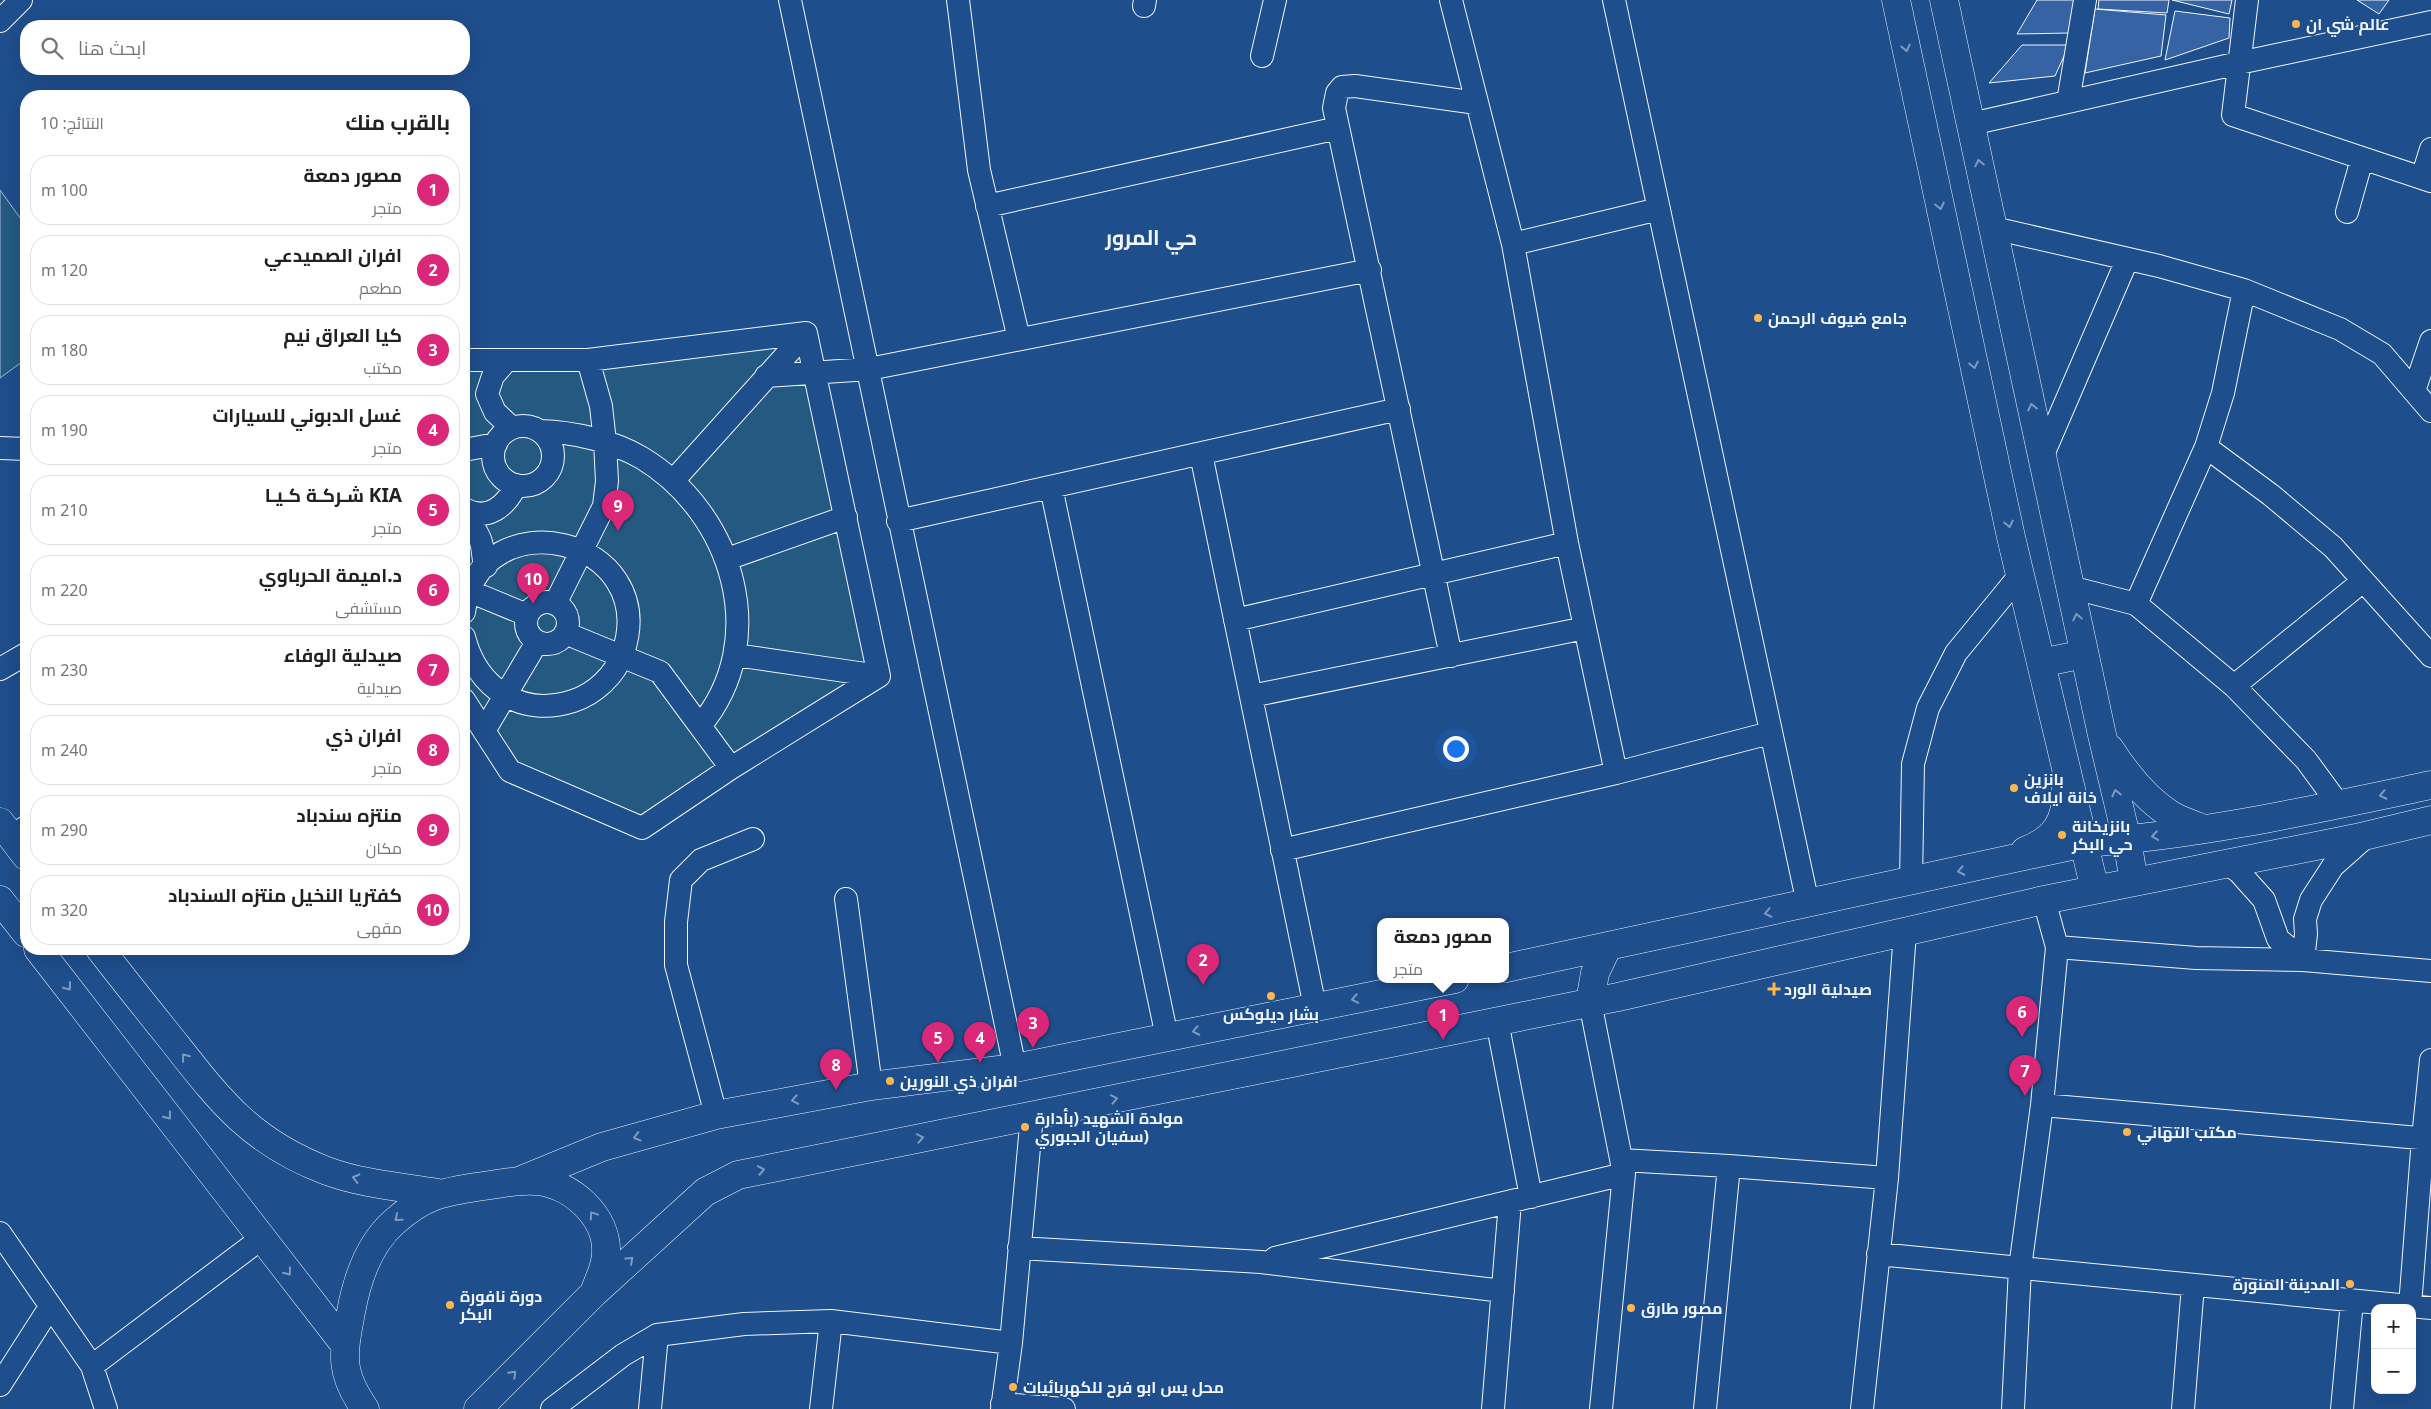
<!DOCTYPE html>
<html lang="ar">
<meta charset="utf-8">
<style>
:root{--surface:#fff;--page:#f2f2f2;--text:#202124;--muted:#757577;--line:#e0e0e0;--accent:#db2777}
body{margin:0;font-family:"Noto Sans",Cairo,sans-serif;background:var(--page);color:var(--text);direction:rtl}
.controls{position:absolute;right:15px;bottom:15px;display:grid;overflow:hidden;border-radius:10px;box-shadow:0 5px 20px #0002}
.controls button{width:45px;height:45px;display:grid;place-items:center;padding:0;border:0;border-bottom:1px solid var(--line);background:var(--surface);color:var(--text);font:25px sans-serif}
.you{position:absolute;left:1455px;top:748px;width:18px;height:18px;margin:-12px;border:4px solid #fff;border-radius:50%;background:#1a73e8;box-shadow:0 0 0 8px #1a73e833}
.badge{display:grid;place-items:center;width:32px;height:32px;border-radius:50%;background:var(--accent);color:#fff;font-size:16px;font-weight:700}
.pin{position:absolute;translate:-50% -41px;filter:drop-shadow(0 1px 2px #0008)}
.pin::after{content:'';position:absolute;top:26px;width:18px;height:15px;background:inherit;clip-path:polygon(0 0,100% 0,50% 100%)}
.popup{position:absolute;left:1377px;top:918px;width:132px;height:65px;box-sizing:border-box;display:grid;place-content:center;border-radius:10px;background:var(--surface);filter:drop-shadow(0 1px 4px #0005);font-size:16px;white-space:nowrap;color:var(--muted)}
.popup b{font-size:19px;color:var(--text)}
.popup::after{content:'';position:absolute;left:50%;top:100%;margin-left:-10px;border:10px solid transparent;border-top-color:var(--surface)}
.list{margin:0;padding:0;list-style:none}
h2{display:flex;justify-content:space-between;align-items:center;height:65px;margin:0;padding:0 20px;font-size:21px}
h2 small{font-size:16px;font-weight:400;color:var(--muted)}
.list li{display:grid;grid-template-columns:32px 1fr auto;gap:15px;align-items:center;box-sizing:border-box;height:70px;margin:0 10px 10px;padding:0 10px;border:1px solid var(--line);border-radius:20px}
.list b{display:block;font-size:19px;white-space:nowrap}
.list p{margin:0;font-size:16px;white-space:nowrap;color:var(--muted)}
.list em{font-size:16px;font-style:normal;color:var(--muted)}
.icon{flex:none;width:28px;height:28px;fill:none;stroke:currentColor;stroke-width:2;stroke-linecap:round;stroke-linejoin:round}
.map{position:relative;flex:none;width:2431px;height:1409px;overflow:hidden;direction:ltr}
.search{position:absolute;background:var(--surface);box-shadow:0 5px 20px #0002;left:20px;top:20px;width:450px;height:55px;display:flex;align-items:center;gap:12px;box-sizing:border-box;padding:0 18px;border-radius:20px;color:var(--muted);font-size:19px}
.panel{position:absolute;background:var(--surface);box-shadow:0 5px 20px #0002;left:20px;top:90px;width:450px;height:865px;border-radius:20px;direction:rtl}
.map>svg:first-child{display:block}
.green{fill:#245a82;stroke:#a8bbd7}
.building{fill:#3563a3;stroke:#f2f6ff}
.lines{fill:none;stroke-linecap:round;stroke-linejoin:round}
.minor-casing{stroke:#f2f6ff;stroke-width:24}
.major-casing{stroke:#f2f6ff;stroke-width:29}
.minor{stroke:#1f4e8c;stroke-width:22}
.major{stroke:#1f4e8c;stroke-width:28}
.oneway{stroke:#7e9ac0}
.poi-dot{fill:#ffb74d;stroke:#1f4e8c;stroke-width:2}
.labels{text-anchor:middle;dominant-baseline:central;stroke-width:4;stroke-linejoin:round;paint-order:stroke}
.poi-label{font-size:16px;font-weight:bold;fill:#f2f6ff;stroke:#1f4e8c;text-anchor:start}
.district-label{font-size:21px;font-weight:bold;fill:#f2f6ff;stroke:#1f4e8c}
</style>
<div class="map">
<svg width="2431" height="1409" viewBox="0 0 2431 1409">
<rect width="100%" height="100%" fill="#1f4e8c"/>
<path class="green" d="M 0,190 L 26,226 L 26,359 L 0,378 Z
M 809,330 L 884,678 L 643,832 L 507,773 L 464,706 L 464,356 L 589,357 Z"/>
<path class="building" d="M 2037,0 L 2076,0 L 2070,33 L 2017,34 Z
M 2099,0 L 2169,0 L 2167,13 L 2098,9 Z
M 2172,0 L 2232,0 L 2229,14 Z
M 2357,0 L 2389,0 L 2379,14 Z
M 2095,9 L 2166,15 L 2161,56 L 2085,73 Z
M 2175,11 L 2230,18 L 2229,38 L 2165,60 Z
M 2022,45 L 2069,45 L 2055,76 L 1989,83 Z"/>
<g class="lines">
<g class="minor-casing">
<path id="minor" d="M 790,0 L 1015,1068
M 958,0 L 979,170 L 1019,339
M 1451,0 L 1513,244 L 1567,543 L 1616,773
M 1614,0 L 1808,904
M 2247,0 L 2233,115 L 2431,181
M 1144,6 L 1145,0
M 0,21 L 21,0
M 1262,56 L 1275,0
M 2068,102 L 2085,0
M 1971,124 L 2239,63 L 2431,22
M 2422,178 L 2431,149
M 987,206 L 1338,128
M 2347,212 L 2362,159
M 1993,228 L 2159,266 L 2244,290 L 2340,329 L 2382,354 L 2431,411
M 1513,244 L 1659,209
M 806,333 L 879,676
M 464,360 L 588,360 L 806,333
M 506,361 L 493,376 L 487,394 L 495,412 L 512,428
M 766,376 L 869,369 L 1370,270
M 2414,391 L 2431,341
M493 456a30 30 0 1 1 60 0a30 30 0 1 1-60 0Z
M 540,431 C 574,432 613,441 642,458 C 733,513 772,640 700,726
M 2206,447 L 2271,495 L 2333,547 L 2431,656
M 0,448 L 26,449
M 464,450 L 496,444
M 1201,454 L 1315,1007
M 2042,457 L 2127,260
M 673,481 L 806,333
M 1051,487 L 1167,1037
M 464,509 C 488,522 506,506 516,485
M 469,512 C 469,523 478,532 481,542 C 484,551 482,558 486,566
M 898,521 L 1399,409
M 727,559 L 846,517
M 2070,587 L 2136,604 L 2234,686 L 2306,760 L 2339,805
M 469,591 L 527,615
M526 623a21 21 0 1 1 42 0a21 21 0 1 1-42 0Z
M 555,604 L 604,506 L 607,481 L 605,442 L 601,406 L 588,360
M 2136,604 L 2206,447 L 2223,393 L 2244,290
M 464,612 C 479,496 662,536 623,653 C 615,675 595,694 573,701 C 521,718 477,688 464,637
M 1235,620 L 1567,543
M 565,633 L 660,672 L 731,768
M 735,655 L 879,676
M 1451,656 L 1334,108 L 1337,93 L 1342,87 L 1355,86 L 1477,103
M 0,669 L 26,654
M 2234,686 L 2363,581
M 1251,696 L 1585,628
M 464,700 L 510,771 L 642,828 L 731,768 L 879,676
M 484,731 L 537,642
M 11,837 L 26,827
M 1282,850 L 1616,773 L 1770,733
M 2226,863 L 2239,872 L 2264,900 L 2278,939 L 2303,960 L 2431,971
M 1911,882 L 1913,764 L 1928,708 L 1956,653 L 2020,575
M 846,899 L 871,1086
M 2057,947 L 2196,958 L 2303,960 L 2306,934 L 2305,919 L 2311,900 L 2333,866 L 2369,834
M 1590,1002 L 1624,1174 L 1601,1409
M 1497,1021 L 1531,1197
M 2042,1105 L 2431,1139
M 716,1115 L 676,965 L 676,922 L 681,880 L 701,860 L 753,839
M 1621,1160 L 1729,1166
M 0,1233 L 92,1366 L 106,1409
M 1019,1248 L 1261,1262 L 1503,1291
M 1878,1254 L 2431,1308
M 1275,1258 L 1624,1174
M 2410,1306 L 2423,1138 L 2431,1060
M 92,1366 L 262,1238
M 0,1385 L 50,1307
M 1002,1404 L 1064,1409
M 552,1409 L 623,1355 L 657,1335 L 744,1324 L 831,1321 L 1011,1343
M 650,1409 L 657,1335
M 821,1409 L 831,1321
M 1002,1409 L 1011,1343 L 1032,1115
M 1493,1409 L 1510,1202
M 1705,1409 L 1729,1166 L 1887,1178
M 1862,1409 L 1887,1178 L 1905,932
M 2013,1409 L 2020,1268 L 2042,1105 L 2057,947 L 2044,900
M 2183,1409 L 2193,1285
M 2342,1409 L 2352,1301"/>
</g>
<g class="major-casing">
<path id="major" d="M 1896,0 L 2011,537 L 2095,890
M 1944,0 L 2102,735 L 2127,840 L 2134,882
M 2041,663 L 2084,654
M 2110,749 C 2126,774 2146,799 2171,815 C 2181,821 2193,824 2204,829
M 0,822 L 26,856
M 2025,851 C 2055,839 2067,822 2066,789
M 0,900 L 26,933
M 38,949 L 345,1345
M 100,949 C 124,980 148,1010 173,1041 C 221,1102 251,1142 327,1171 C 362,1184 402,1187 438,1193
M 1506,968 L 2085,843 C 2201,835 2317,809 2431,785
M 1590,1002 L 1595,973 L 1607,948
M 519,1181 L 602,1147 L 716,1115 L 871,1086 L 1015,1068 L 1455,979
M 594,1293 L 705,1192 L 738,1175 L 1618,997 L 2044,900 L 2356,838 L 2431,820
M 365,1409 C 339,1372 343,1355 351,1312 C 357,1279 368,1245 394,1222 C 425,1194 444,1192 483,1186 C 501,1184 519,1179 536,1181 C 571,1183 608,1217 606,1253 C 606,1267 598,1281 594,1293 L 478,1409"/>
</g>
<use href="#minor" class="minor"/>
<use href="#major" class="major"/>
</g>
<defs><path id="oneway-chevron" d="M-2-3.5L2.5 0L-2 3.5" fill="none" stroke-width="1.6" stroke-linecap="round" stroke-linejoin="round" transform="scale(1.25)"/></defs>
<g class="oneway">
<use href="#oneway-chevron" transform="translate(1906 48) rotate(78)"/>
<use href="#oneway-chevron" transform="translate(1979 163) rotate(-102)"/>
<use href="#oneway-chevron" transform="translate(1940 206) rotate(78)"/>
<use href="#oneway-chevron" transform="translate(1974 365) rotate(78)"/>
<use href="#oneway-chevron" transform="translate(2032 407) rotate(-102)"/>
<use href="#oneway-chevron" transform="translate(2009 524) rotate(78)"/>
<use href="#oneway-chevron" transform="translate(2077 617) rotate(-102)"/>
<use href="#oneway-chevron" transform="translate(2116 793) rotate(-103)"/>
<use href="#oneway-chevron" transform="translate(2383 795) rotate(168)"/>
<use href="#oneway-chevron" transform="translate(2155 836) rotate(171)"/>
<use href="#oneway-chevron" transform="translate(1961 871) rotate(168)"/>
<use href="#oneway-chevron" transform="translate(1768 913) rotate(168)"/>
<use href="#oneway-chevron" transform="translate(68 987) rotate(52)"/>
<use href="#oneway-chevron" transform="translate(1355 999) rotate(169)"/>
<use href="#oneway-chevron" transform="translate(1196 1031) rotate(168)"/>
<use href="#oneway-chevron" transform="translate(185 1057) rotate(-128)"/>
<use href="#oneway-chevron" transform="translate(1114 1099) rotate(-11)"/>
<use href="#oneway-chevron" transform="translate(795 1100) rotate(169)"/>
<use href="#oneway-chevron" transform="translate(168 1116) rotate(52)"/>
<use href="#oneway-chevron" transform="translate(637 1137) rotate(164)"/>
<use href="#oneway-chevron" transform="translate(920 1138) rotate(-11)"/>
<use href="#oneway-chevron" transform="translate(761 1170) rotate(-11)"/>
<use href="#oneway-chevron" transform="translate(356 1178) rotate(-166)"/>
<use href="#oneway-chevron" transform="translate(593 1215) rotate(-124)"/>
<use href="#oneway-chevron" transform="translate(398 1218) rotate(141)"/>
<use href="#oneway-chevron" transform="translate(630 1260) rotate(-42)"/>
<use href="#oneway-chevron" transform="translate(288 1272) rotate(52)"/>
<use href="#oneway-chevron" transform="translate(513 1374) rotate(-45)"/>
</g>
<g class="poi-dot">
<circle cx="2296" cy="24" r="5"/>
<circle cx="1758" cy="318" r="5"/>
<circle cx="2014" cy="788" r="5"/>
<circle cx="2062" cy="835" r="5"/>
<path d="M1771.5 981.5h5v5h5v5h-5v5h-5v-5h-5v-5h5z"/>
<circle cx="1271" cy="996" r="5"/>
<circle cx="890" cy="1081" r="5"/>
<circle cx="1025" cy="1127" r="5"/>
<circle cx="2127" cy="1132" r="5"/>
<circle cx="2350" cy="1284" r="5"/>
<circle cx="450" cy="1305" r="5"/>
<circle cx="1631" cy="1308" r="5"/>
<circle cx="1013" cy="1387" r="5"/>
</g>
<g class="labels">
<g class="poi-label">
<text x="2306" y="24">عالم شي ان</text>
<text x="1768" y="318">جامع ضيوف الرحمن</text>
<text x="2024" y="779">بانزين<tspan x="2024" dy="18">خانة ايلاف</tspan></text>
<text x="2072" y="826">بانزيخانة<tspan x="2072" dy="18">حي البكر</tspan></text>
<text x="1784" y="989">صيدلية الورد</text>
<text x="1271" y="1014" text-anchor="middle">بشار ديلوكس</text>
<text x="900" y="1081">افران ذي النورين</text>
<text x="1035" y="1118">مولدة الشهيد (بأدارة<tspan x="1035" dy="18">سفيان الجبوري)</tspan></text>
<text x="2137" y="1132">مكتب التهاني</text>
<text x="2340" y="1284" text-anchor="end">المدينة المنورة</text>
<text x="460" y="1296">دورة نافورة<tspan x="460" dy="18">البكر</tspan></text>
<text x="1641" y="1308">مصور طارق</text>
<text x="1023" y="1387">محل يس ابو فرح للكهربائيات</text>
</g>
<g class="district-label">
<text x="1151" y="237">حي المرور</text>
</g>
</g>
</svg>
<div class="controls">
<button>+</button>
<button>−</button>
</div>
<div class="you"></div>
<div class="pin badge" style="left:1443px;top:1040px">1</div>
<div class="popup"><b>مصور دمعة</b>متجر</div>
<div class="pin badge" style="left:1203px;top:985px">2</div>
<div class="pin badge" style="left:1033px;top:1048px">3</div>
<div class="pin badge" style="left:980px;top:1063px">4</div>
<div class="pin badge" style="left:938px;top:1063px">5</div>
<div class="pin badge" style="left:2022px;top:1037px">6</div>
<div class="pin badge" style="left:2025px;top:1096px">7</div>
<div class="pin badge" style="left:836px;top:1090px">8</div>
<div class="pin badge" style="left:618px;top:531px">9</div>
<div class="pin badge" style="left:533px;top:604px">10</div>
<div class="search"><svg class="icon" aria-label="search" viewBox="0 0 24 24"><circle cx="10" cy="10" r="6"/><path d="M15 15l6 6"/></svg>ابحث هنا</div>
<section class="panel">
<h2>بالقرب منك<small>النتائج: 10</small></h2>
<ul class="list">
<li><span class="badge">1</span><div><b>مصور دمعة</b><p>متجر</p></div><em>100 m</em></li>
<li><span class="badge">2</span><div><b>افران الصميدعي</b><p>مطعم</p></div><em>120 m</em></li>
<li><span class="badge">3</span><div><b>کیا العراق نیم</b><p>مكتب</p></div><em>180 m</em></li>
<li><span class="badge">4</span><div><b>غسل الدبوني للسيارات</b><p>متجر</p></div><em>190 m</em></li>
<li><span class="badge">5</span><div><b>KIA شـركـة كـيـا</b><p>متجر</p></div><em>210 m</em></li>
<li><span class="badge">6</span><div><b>د.اميمة الحرباوي</b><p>مستشفى</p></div><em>220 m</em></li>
<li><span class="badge">7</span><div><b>صيدلية الوفاء</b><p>صيدلية</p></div><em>230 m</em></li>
<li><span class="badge">8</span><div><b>افران ذي</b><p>متجر</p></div><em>240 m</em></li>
<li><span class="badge">9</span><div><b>منتزه سندباد</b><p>مكان</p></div><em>290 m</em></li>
<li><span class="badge">10</span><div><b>كفتريا النخيل منتزه السندباد</b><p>مقهى</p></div><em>320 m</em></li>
</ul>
</section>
</div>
